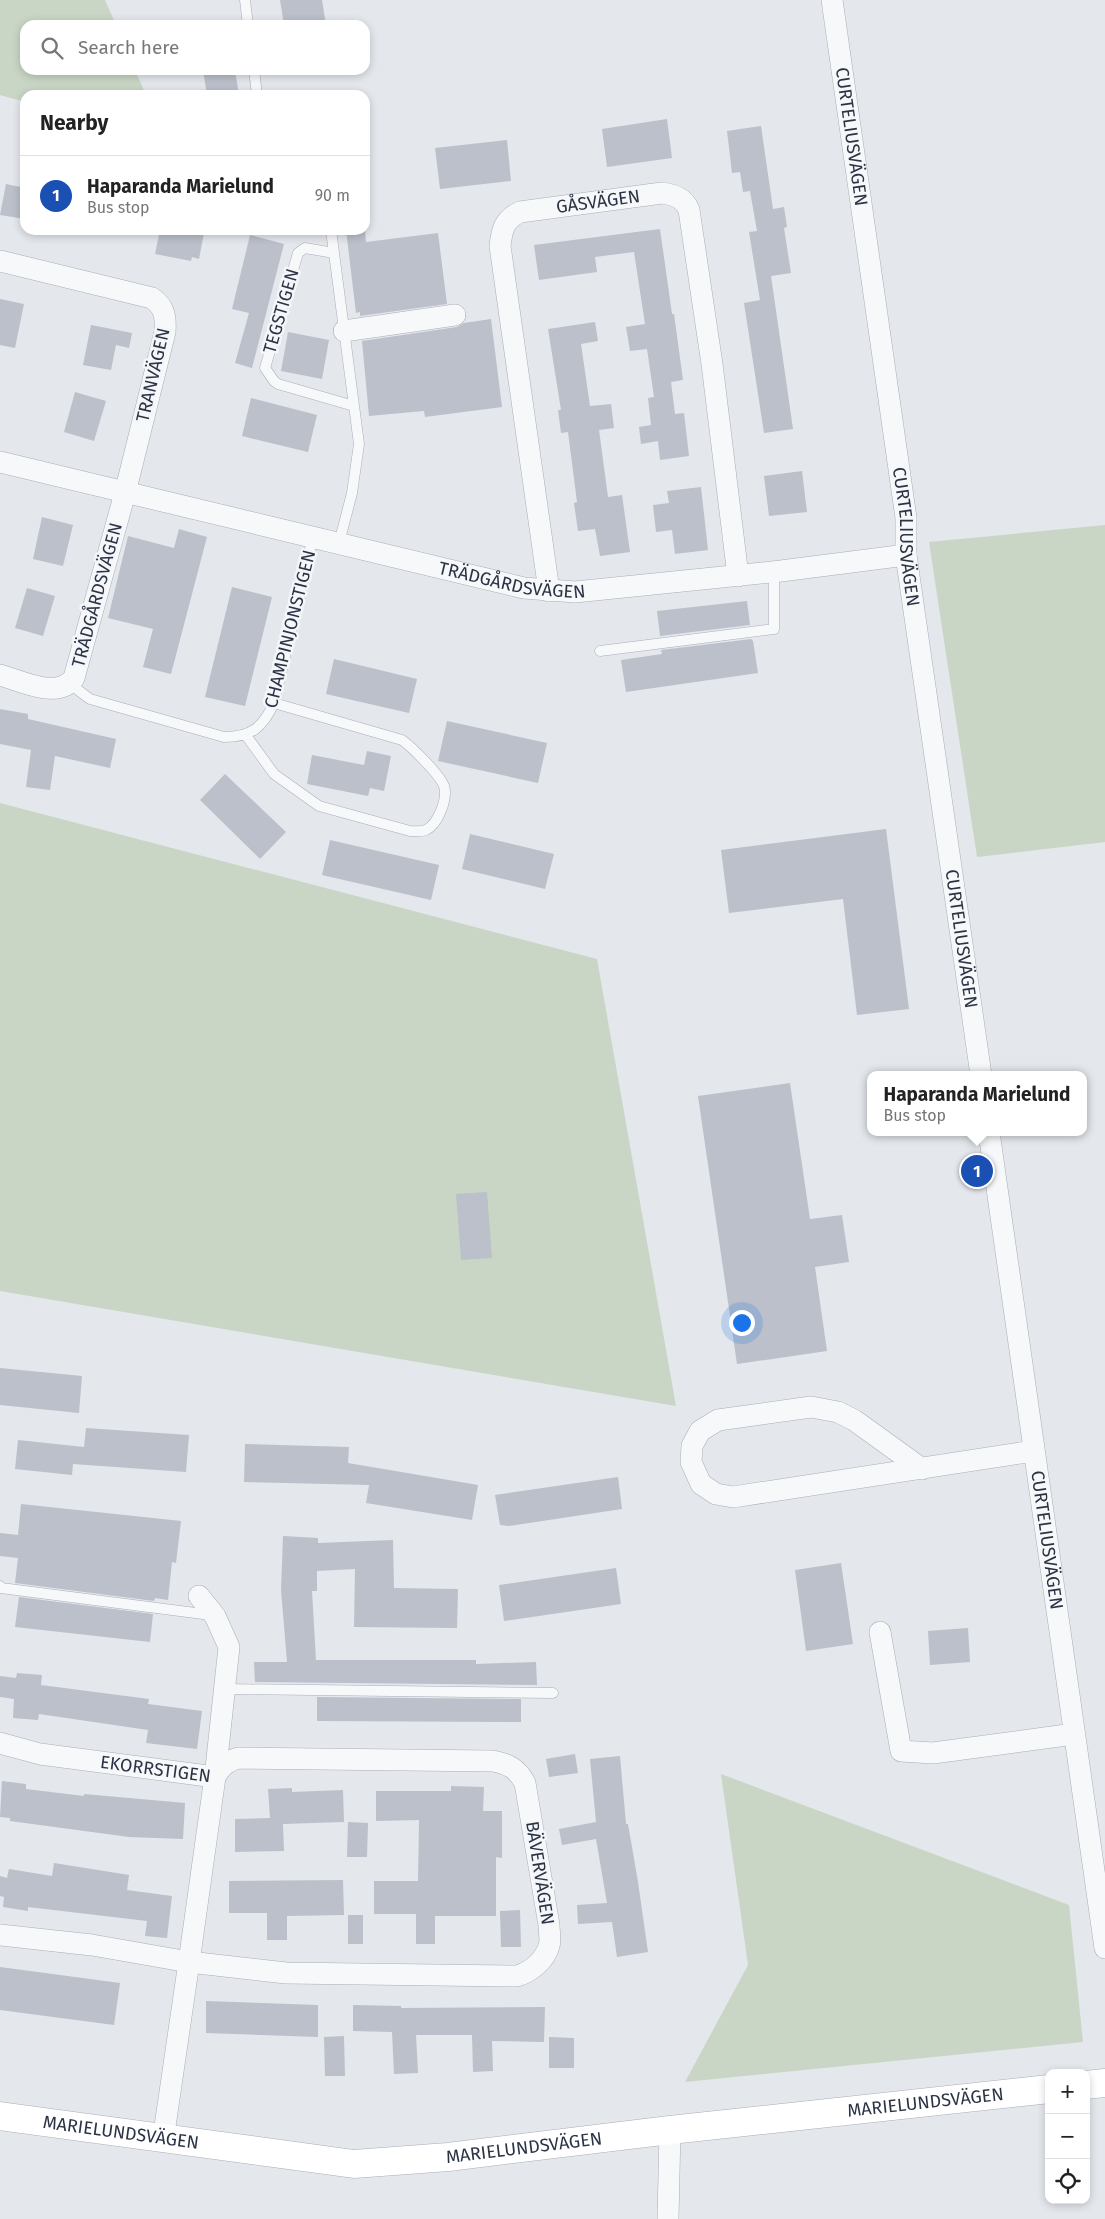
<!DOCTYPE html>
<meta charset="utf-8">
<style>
:root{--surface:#fff;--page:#f6f6f6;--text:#222;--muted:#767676;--line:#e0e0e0;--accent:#d1495b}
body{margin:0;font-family:"Fira Sans",sans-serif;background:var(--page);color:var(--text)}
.controls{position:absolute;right:15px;bottom:15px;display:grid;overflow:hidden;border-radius:10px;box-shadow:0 2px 8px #0003}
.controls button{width:45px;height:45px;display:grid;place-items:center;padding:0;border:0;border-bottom:1px solid var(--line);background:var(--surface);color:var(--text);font:25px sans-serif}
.you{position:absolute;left:741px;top:1322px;width:18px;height:18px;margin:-12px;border:4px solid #fff;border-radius:50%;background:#1a73e8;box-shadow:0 0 0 8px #1a73e833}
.badge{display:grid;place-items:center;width:32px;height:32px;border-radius:50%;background:var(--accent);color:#fff;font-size:16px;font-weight:700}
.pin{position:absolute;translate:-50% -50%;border:2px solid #fff;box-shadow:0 1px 5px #0006}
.popup{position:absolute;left:867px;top:1071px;width:220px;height:65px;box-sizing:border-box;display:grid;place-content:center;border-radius:10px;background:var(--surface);filter:drop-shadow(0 1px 4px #0005);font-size:16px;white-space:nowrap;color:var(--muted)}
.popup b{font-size:19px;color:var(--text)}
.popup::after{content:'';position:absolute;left:50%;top:100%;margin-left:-10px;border:10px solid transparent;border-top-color:var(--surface)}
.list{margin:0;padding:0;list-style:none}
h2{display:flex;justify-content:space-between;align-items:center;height:65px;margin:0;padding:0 20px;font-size:21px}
h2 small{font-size:16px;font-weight:400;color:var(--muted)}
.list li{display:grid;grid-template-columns:32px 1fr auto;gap:15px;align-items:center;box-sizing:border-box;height:80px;padding:0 20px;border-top:1px solid var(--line)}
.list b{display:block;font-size:19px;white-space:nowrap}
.list p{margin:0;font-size:16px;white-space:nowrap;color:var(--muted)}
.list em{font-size:16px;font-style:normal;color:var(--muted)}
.icon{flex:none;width:28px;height:28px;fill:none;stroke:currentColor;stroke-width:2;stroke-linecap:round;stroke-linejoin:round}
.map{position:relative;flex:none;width:1105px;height:2219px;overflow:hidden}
.search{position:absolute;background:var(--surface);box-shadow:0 2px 8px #0003;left:20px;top:20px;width:350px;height:55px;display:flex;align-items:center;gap:12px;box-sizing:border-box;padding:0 18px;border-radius:15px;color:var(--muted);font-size:19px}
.panel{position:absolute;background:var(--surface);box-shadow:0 2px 8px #0003;left:20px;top:90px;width:350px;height:145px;border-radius:15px}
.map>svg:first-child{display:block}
.green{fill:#c9d6c5}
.building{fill:#bbc0ca}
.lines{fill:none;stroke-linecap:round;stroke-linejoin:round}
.lane-casing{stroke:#a9aeb7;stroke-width:11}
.street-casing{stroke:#a9aeb7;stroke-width:22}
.secondary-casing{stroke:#a9aeb7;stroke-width:29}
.lane{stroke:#f7f8fa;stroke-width:10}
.street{stroke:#f7f8fa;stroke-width:21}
.secondary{stroke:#fff;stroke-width:28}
.labels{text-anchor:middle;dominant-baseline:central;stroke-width:5;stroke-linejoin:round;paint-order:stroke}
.street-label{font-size:18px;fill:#2b3445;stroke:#f4f6f9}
</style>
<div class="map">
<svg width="1105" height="2219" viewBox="0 0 1105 2219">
<rect width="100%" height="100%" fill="#e4e7ec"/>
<path class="green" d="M 0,0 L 105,0 L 116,25 L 25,25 L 25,70 L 135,70 L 146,95 L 25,95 L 25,102 L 0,95 Z
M 1105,525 L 1105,842 L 977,857 L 929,542 Z
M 0,803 L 597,959 L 676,1406 L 0,1291 Z
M 721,1774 L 1069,1905 L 1083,2042 L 685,2082 L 748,1965 Z"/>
<path class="building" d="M 280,0 L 322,0 L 326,25 L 284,25 Z
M 203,70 L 235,70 L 239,95 L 207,95 Z
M 667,119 L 672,158 L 607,167 L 602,129 Z
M 761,126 L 773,209 L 784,207 L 787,227 L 784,228 L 791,273 L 771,276 L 793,429 L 764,433 L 744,303 L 760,300 L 749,232 L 757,231 L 750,191 L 743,192 L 740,172 L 732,173 L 727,131 Z
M 507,140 L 511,181 L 440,189 L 435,148 Z
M 6,184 L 25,188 L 25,219 L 0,215 Z
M 660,229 L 672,314 L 674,314 L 683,380 L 671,382 L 675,414 L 684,413 L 689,456 L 660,460 L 658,441 L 641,444 L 639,427 L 651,425 L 648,398 L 654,397 L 647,349 L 630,351 L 626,327 L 645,324 L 634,252 L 595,257 L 597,272 L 539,280 L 534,245 Z
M 160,230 L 187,230 L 204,233 L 199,259 L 192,257 L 191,261 L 155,254 Z
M 346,230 L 365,230 L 366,242 L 438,233 L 447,304 L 360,316 L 360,312 L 356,313 Z
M 250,235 L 284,244 L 252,368 L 235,363 L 249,313 L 232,309 Z
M 0,299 L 24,304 L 15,348 L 0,345 Z
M 491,319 L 502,407 L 425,417 L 424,411 L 369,416 L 362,341 L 457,327 L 464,323 Z
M 595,322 L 598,341 L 581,344 L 590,406 L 611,404 L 614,428 L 599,430 L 608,497 L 622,495 L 630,552 L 600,556 L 595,529 L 578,531 L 574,503 L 577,502 L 568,432 L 561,433 L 558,410 L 561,410 L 548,329 Z
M 91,325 L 132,333 L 129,348 L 116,345 L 111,370 L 83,365 Z
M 288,332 L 329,340 L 322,379 L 281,371 Z
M 75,392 L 106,401 L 94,441 L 64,432 Z
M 251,398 L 317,415 L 308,452 L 242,436 Z
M 802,471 L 807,512 L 769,516 L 764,476 Z
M 701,487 L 708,550 L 675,554 L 672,530 L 656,532 L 653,505 L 669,503 L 667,491 Z
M 42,517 L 73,525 L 63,566 L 33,559 Z
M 179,529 L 207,537 L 171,674 L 143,667 L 153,629 L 108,618 L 128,536 L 174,548 Z
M 232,587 L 272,597 L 245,706 L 205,697 Z
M 27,588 L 55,596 L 43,636 L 15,628 Z
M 747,601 L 750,625 L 660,636 L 657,611 Z
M 751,639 L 753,641 L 758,673 L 626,692 L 621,660 L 662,654 L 661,650 Z
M 334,659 L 417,679 L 409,713 L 326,694 Z
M 0,709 L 28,714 L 28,719 L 116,739 L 110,768 L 55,756 L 50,790 L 26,787 L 31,750 L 0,744 Z
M 447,721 L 547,743 L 538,783 L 438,761 Z
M 367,751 L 391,756 L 384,791 L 370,788 L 368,796 L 307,784 L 312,755 L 364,765 Z
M 225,774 L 286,832 L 260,859 L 200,800 Z
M 886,829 L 909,1009 L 857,1015 L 843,899 L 729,913 L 721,850 Z
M 470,834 L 554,854 L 545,889 L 462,869 Z
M 330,840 L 439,865 L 431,900 L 322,875 Z
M 790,1083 L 810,1219 L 842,1215 L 849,1262 L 815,1267 L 827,1351 L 737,1364 L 698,1096 Z
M 487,1192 L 492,1258 L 461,1260 L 456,1194 Z
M 0,1368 L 82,1376 L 79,1413 L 0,1405 Z
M 86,1428 L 189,1435 L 186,1472 L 73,1464 L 72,1475 L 15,1469 L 18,1440 L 84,1447 Z
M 245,1444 L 349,1447 L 348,1463 L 478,1485 L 472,1520 L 366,1503 L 369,1485 L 244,1482 Z
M 618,1477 L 622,1509 L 509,1526 L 500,1525 L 495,1495 Z
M 21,1504 L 181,1521 L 176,1563 L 172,1562 L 168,1600 L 155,1598 L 154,1601 L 15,1583 L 18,1558 L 0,1556 L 0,1533 L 18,1535 Z
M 283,1536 L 318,1538 L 318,1543 L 393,1540 L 394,1588 L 458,1589 L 457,1628 L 354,1627 L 355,1569 L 317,1571 L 317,1591 L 312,1591 L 316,1660 L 476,1660 L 476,1664 L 536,1662 L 537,1685 L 255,1682 L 254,1662 L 287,1662 L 281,1590 Z
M 841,1563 L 853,1644 L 806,1651 L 795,1570 Z
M 616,1568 L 621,1604 L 504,1621 L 499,1585 Z
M 19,1597 L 153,1614 L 150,1642 L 15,1627 Z
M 968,1628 L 970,1662 L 930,1665 L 928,1631 Z
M 17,1673 L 42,1675 L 41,1685 L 149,1699 L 148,1704 L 202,1711 L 197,1749 L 146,1743 L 148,1730 L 39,1714 L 38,1720 L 13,1718 L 14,1699 L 0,1697 L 0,1676 L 16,1678 Z
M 317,1697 L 521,1699 L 521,1722 L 317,1721 Z
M 575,1754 L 578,1773 L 549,1777 L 546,1759 Z
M 620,1756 L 626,1824 L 628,1824 L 638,1882 L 648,1952 L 617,1957 L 612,1922 L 578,1924 L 577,1905 L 607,1903 L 596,1839 L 562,1845 L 559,1829 L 596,1822 L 590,1759 Z
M 2,1781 L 26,1784 L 26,1789 L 84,1796 L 84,1794 L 185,1803 L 183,1839 L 129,1837 L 10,1821 L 10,1818 L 0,1817 Z
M 451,1786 L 484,1787 L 483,1811 L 502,1811 L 502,1858 L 496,1857 L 496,1916 L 435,1916 L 435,1944 L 416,1944 L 416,1914 L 374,1914 L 374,1881 L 418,1881 L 419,1820 L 376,1821 L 376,1791 L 451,1791 Z
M 292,1788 L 292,1792 L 343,1790 L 344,1822 L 283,1824 L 284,1851 L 235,1852 L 235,1819 L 270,1818 L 268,1789 Z
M 348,1822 L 368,1823 L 367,1857 L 347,1857 Z
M 54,1863 L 129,1875 L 127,1890 L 172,1896 L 167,1938 L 145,1936 L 147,1921 L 28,1907 L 28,1911 L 3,1907 L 4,1897 L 0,1896 L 0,1876 L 7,1878 L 9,1869 L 52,1876 Z
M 343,1880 L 344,1915 L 287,1916 L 287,1940 L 267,1940 L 267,1913 L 229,1913 L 229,1881 Z
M 520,1910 L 521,1947 L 501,1947 L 500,1911 Z
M 348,1915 L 363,1915 L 363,1944 L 348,1944 Z
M 0,1967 L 120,1983 L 114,2025 L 0,2010 Z
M 206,2001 L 318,2005 L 318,2037 L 206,2033 Z
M 353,2005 L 401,2006 L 401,2008 L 545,2007 L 544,2042 L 492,2041 L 493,2071 L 473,2072 L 472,2035 L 416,2035 L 418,2073 L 394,2074 L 392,2032 L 353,2031 Z
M 344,2036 L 345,2076 L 325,2076 L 324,2037 Z
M 549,2037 L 574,2038 L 574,2068 L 549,2068 Z"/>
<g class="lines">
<g class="lane-casing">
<path id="lane" d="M 245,0 L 248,25
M 254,70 L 257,95
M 331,230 L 359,444 L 352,493 L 339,543
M 334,253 L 305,248 L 298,253 L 265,368 L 274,381 L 278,384 L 354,406
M 600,651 L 774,629 L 774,572
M 70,684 L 90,699 L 224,737 C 252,737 263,727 274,703 L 313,537
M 245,734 L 274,774 L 319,806 L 410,831 C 415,831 421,832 426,830 C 438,824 448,799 444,786 C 440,775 412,747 402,740 L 274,703
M 0,1586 L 1,1588 L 211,1615
M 224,1689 L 553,1693"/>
</g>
<g class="street-casing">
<g id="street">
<path id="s1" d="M 832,0 L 906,518 L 906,555 L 981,1075"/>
<path d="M 0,261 L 152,298 C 165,307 166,318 165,332 L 125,493 L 74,678 C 58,700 21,681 0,675"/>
<path d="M 344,331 L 455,315"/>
<path id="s2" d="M 0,462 L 524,588 L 575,592 L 781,571 L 906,555"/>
<path id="s3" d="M 549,591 L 500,246 C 502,229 504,220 520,212 L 662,193 C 675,195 684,198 689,210 L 712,364 L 738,576"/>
<path id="s4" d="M 989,1132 L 1105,1948"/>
<path d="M 922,1469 L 854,1420 L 838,1412 L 811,1407 L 718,1420 L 700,1431 L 692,1446 L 691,1462 L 701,1484 L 716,1494 L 733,1497 L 1033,1451"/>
<path d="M 880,1632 L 901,1751 L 933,1753 L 1074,1734"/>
<path id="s5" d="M 0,1743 L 40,1754 L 215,1777"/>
<path d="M 0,1935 L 92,1945 L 189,1962 L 215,1777 L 229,1647 L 215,1616 L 199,1596"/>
<path d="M 163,2140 L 189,1962 L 286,1973 L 517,1976 C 531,1972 545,1960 549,1946 C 551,1940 549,1931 549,1925 L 525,1783 C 517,1768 508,1764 493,1761 L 238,1758 C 228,1761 220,1767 215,1777"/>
<path d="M 668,2219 L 670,2130"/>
</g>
</g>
<g class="secondary-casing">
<g id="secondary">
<path d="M 1086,2085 L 1105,2083"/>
<path id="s6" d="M 0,2116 L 354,2164 L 448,2157 L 670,2130 L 1049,2089"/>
</g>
</g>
<use href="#lane" class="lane"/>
<use href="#street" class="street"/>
<use href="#secondary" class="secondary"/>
</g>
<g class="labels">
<g class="street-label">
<text stroke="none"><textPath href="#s1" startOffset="138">CURTELIUSVÄGEN</textPath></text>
<text stroke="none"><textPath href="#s3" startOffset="469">GÅSVÄGEN</textPath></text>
<text transform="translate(281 311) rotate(-74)">TEGSTIGEN</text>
<text transform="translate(153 375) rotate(-77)">TRANVÄGEN</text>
<text stroke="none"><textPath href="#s1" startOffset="542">CURTELIUSVÄGEN</textPath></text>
<text stroke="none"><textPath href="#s2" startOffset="526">TRÄDGÅRDSVÄGEN</textPath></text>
<text transform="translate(97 595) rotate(-75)">TRÄDGÅRDSVÄGEN</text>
<text transform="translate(290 629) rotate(-76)">CHAMPINJONSTIGEN</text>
<text stroke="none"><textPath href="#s1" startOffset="948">CURTELIUSVÄGEN</textPath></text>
<text stroke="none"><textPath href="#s4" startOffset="412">CURTELIUSVÄGEN</textPath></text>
<text stroke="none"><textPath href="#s5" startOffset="158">EKORRSTIGEN</textPath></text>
<text transform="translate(540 1873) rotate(81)">BÄVERVÄGEN</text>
<text stroke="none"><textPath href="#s6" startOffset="932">MARIELUNDSVÄGEN</textPath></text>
<text stroke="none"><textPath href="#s6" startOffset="122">MARIELUNDSVÄGEN</textPath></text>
<text stroke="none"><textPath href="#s6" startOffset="528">MARIELUNDSVÄGEN</textPath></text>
</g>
</g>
</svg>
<div class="controls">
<button>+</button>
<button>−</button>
<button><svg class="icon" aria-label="locate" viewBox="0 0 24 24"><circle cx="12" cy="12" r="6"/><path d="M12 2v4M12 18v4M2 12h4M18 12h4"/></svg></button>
</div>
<div class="you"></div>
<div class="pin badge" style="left:977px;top:1171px;background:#1a4fb4">1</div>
<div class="popup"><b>Haparanda Marielund</b>Bus stop</div>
<div class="search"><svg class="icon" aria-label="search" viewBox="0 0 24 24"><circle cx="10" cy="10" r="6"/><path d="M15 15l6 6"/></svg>Search here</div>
<section class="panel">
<h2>Nearby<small></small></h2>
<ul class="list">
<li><span class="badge" style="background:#1a4fb4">1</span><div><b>Haparanda Marielund</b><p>Bus stop</p></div><em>90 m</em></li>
</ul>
</section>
</div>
